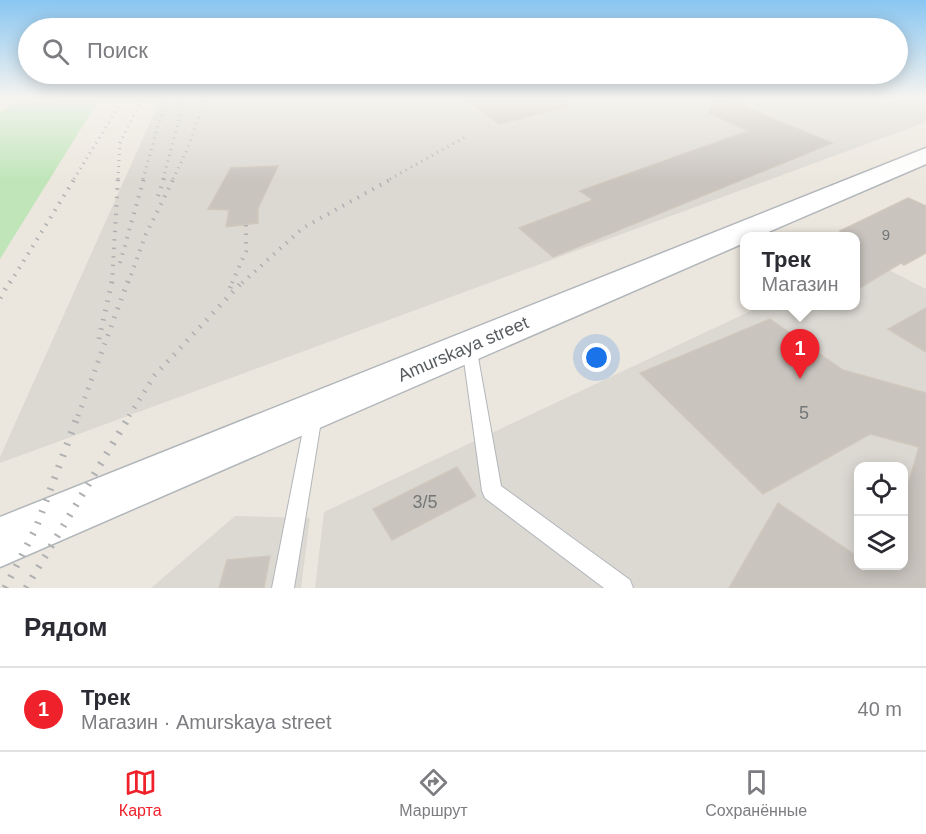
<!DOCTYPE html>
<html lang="ru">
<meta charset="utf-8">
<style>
:root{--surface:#fff;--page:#f7f7f7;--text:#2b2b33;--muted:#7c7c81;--line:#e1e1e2;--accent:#ef212b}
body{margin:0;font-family:Helvetica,sans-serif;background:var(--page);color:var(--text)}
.controls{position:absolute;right:18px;bottom:18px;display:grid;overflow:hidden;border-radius:12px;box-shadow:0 3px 15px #0003}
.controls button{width:54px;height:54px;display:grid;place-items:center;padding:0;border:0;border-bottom:2px solid var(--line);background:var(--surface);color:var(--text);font:30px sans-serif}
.you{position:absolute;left:597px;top:358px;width:21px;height:21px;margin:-15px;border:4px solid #fff;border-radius:50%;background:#1a73e8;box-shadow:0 0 0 9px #1a73e833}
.badge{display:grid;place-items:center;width:39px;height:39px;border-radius:50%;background:var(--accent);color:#fff;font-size:20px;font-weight:700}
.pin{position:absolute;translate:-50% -50px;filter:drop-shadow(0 2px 3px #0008)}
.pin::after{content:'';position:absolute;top:32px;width:21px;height:18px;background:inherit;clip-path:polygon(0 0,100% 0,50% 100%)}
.popup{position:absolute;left:740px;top:232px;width:120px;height:78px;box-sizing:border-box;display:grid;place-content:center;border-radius:12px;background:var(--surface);filter:drop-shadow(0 2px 4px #0005);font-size:20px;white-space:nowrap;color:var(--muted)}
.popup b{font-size:22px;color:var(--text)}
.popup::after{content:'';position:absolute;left:50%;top:100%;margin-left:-12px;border:12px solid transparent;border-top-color:var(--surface)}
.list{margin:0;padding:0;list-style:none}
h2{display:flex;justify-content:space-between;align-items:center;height:78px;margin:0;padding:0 24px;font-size:26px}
h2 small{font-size:20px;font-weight:400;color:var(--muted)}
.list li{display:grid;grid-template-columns:39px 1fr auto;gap:18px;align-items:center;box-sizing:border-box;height:84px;padding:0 24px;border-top:2px solid var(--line)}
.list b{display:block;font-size:22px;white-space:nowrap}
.list p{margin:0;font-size:20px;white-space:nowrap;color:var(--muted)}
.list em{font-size:20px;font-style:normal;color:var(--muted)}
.icon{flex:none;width:33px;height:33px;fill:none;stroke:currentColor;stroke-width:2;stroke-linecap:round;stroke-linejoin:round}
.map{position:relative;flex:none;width:926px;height:588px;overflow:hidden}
.search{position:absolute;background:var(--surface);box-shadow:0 3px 15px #0003;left:18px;right:18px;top:18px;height:66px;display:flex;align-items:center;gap:15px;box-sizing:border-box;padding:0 21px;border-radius:33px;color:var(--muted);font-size:22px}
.sheet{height:162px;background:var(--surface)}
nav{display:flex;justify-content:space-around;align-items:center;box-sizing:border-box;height:84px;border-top:2px solid var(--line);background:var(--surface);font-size:16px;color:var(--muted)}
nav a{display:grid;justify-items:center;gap:3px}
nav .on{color:var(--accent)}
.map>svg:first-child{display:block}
.industrial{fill:#dcd9d3;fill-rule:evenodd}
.green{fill:#bfe5b9}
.building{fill:#c9c4be;stroke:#d0c8bd;stroke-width:1.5}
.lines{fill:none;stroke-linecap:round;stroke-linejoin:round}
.lane-casing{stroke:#b2b6bb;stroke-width:2}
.secondary-casing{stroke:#b1b6bb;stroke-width:3}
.lane{fill:#fff;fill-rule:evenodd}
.secondary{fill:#fff;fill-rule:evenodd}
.rail-far3{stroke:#afb0b1;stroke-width:3;stroke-dasharray:1 5;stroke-linecap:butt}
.rail-far2{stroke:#afb0b1;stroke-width:4;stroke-dasharray:1.5 7;stroke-linecap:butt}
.rail-far1{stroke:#afb0b1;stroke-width:5;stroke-dasharray:1.5 8;stroke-linecap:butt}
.rail{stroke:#afb0b1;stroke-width:7;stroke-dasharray:2 10;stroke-linecap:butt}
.labels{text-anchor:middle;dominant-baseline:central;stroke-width:4.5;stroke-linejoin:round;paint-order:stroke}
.number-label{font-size:15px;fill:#747778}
.street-label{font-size:18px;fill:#585d61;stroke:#fff}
.near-number-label{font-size:18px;fill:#747778}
</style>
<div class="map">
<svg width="926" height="588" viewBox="0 0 926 588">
<rect width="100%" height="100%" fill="#ece7de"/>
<path class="industrial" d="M 161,98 L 926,98 L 926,122 L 0,463 L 0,457 Z
M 883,267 L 926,289 L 926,588 L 315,588 L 324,512 L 761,306 L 856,306 L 856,274 ZM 858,466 L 904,466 L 904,566 L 858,566 Z
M 235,516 L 310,518 L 301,588 L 151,588 Z"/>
<path class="green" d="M 23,98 L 100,98 L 0,259 L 0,112 Z"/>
<path class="building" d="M 464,98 L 567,98 L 568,107 L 499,124 Z
M 716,98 L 724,98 L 832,143 L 553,257 L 519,228 L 593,200 L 580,191 L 748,131 L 709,113 Z
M 278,166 L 258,208 L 258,223 L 226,227 L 229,210 L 208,209 L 231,168 Z
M 908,198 L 926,206 L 926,253 L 904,265 L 901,263 L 855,291 L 855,237 L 840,231 Z
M 926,308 L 926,352 L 888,329 Z
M 770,319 L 843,370 L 926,393 L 926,588 L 729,588 L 778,503 L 858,557 L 858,566 L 903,566 L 903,501 L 919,447 L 870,434 L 763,494 L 640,373 Z
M 457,467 L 476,496 L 392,540 L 373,509 Z
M 270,556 L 264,588 L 219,588 L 227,560 Z"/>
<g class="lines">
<g class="lane-casing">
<path id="lane" d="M 469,340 L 474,342 L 476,346 L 501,486 L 630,580 L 633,588 L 604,588 L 485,498 L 482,491 L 462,346 L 464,342 Z
M 314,408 L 320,410 L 322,415 L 294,588 L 272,588 L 306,415 L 308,410 Z"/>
</g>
<g class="secondary-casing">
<path id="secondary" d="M 926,148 L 926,164 L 759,236 L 744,236 L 744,243 L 0,567 L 0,517 Z"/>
</g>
<use href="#lane" class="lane"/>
<use href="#secondary" class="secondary"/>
<path class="rail-far3" d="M 74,179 L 124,98
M 118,179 L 120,143 L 142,98
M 143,179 L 166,98
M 163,179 L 185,98
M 173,179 L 186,152 L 206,98
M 390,179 L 467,136"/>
<path class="rail-far2" d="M 158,196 L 164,178
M 120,263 L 144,178
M 10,283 L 75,178
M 112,283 L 118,178
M 128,283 L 146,234 L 174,178
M 232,283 L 246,251 L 246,225
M 242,283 L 303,228 L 393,178"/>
<path class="rail-far1" d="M 230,288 L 233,281
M 0,298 L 10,281
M 99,339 L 112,281
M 78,416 L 128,281
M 129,416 L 155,375 L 243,281"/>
<path class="rail" d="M 5,588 L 36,528 L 78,415
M 26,588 L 130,415"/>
</g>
<linearGradient id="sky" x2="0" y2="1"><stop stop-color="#89c6f1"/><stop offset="0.54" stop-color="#f6f4f0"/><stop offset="1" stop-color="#f6f4f0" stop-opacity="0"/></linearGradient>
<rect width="926" height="181" fill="url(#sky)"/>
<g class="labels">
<g class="number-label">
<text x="886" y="234">9</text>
</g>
<g class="street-label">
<text transform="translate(463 349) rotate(-23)">Amurskaya street</text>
</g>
<g class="near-number-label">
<text x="804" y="413">5</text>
<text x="425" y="502">3/5</text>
</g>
</g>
</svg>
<div class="controls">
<button><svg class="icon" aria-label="locate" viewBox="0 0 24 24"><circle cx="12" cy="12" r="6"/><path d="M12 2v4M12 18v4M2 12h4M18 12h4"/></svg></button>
<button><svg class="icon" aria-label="layers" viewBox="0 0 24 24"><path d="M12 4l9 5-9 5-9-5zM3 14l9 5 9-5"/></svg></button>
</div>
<div class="you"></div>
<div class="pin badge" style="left:800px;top:379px">1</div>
<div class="popup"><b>Трек</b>Магазин</div>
<div class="search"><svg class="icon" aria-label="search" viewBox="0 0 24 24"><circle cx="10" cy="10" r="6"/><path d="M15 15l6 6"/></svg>Поиск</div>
</div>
<section class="sheet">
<h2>Рядом<small></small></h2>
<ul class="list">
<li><span class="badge">1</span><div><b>Трек</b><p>Магазин · Amurskaya street</p></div><em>40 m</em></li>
</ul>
</section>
<nav>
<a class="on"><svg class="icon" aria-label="map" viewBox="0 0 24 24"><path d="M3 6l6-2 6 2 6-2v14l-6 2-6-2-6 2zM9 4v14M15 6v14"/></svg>Карта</a>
<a><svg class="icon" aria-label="directions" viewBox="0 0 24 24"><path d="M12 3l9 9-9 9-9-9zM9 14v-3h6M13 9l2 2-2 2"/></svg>Маршрут</a>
<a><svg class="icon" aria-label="saved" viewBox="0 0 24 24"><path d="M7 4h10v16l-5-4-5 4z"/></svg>Сохранённые</a>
</nav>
